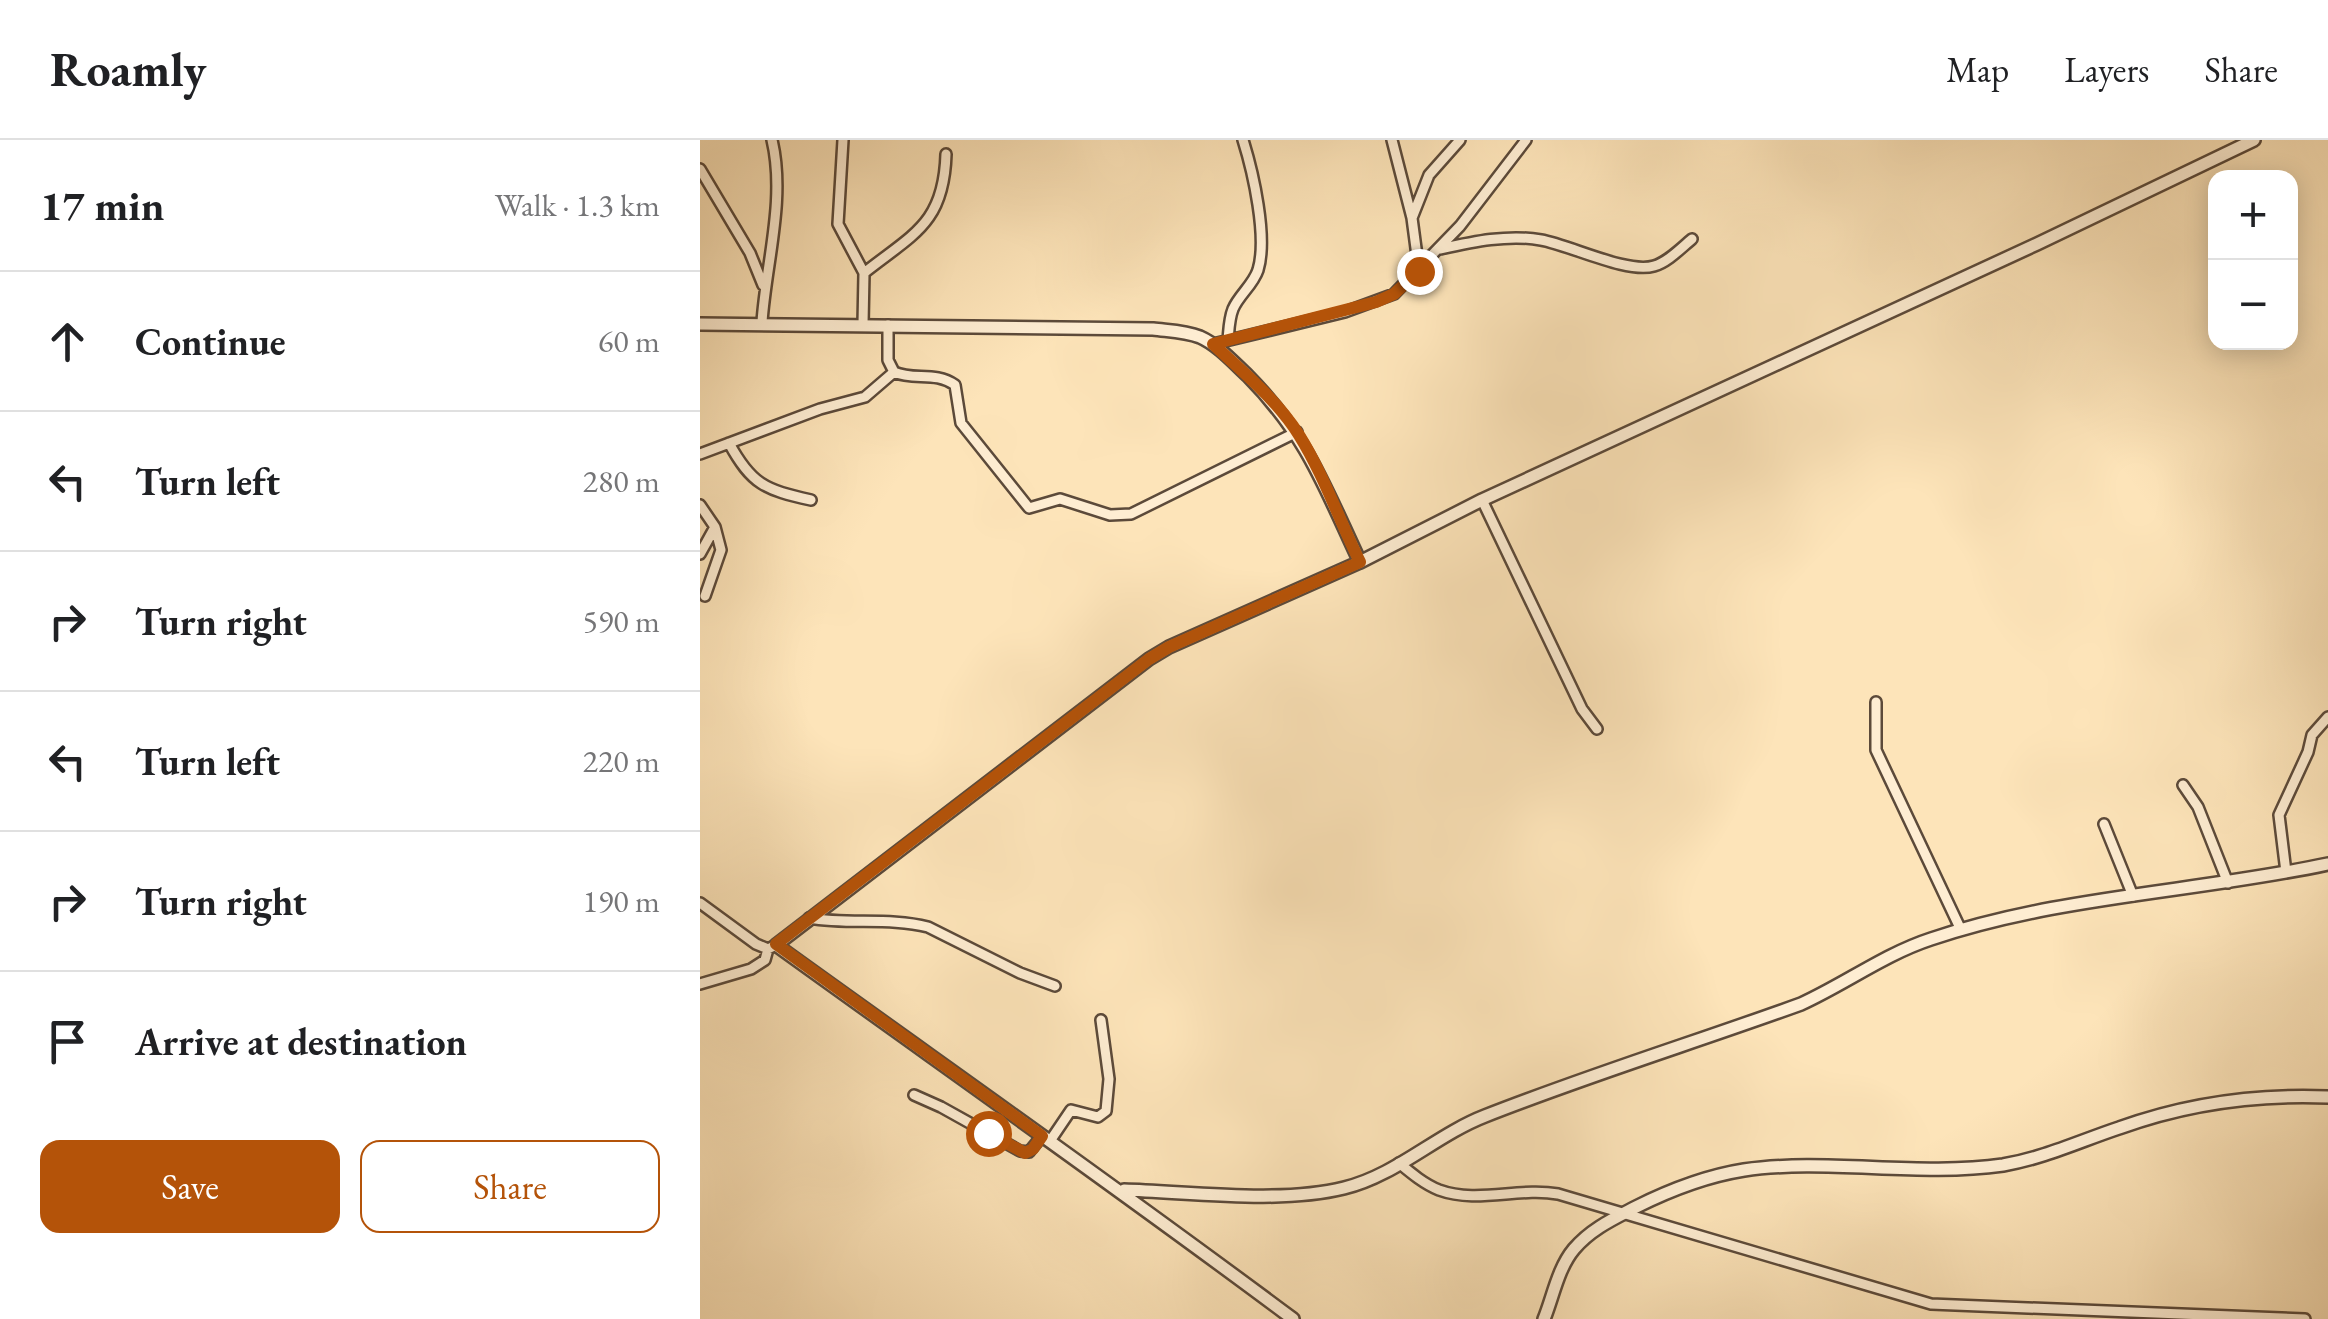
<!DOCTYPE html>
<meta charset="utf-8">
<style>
:root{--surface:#fff;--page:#f2f2f2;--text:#202124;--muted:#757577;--line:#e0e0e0;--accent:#b45309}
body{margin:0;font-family:"EB Garamond",serif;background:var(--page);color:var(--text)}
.controls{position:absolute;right:30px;top:30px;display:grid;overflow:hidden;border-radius:20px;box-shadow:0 5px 25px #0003}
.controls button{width:90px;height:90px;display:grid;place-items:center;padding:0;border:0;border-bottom:2px solid var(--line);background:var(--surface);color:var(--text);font:50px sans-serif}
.stop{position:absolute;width:30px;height:30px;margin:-22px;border:8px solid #b45309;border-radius:50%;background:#fff}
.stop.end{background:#b45309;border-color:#fff;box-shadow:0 2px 10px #0008}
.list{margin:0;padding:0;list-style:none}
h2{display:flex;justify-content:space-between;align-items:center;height:130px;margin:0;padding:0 40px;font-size:42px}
h2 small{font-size:32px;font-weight:400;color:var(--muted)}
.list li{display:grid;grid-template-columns:65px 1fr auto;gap:30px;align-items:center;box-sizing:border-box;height:140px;padding:0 40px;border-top:2px solid var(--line)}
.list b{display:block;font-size:38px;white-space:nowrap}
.list em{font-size:32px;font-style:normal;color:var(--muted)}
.actions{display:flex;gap:20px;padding:30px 40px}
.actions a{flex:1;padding:22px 0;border:2px solid var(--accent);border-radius:20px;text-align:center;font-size:35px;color:var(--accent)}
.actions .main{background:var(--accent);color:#fff}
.icon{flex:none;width:55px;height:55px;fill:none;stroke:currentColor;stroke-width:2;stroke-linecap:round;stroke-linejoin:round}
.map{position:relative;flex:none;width:1628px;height:1179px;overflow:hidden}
header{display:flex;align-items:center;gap:60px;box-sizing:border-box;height:140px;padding:0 50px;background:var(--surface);border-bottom:2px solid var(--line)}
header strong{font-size:48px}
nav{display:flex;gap:55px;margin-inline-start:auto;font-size:35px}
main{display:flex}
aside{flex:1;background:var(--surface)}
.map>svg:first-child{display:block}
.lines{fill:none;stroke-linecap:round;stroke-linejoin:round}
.minor-casing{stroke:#5c4a3a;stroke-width:14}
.tertiary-casing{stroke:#5c4a3a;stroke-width:16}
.minor{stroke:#feedd2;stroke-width:9}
.tertiary{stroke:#feedd2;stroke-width:11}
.route{stroke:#b45309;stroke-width:12}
</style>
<header>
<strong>Roamly</strong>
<nav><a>Map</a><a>Layers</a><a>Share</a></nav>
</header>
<main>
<aside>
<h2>17 min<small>Walk · 1.3 km</small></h2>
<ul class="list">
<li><svg class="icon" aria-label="ahead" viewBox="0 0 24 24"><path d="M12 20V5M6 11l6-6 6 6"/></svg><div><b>Continue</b></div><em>60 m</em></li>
<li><svg class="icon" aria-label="left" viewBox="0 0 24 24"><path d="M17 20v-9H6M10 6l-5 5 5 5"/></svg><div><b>Turn left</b></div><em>280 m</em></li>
<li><svg class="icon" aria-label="right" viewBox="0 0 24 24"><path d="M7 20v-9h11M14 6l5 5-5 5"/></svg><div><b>Turn right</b></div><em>590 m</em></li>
<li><svg class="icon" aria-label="left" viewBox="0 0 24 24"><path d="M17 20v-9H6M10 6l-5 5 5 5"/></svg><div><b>Turn left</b></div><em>220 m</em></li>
<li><svg class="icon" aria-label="right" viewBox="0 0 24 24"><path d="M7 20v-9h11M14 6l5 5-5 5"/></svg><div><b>Turn right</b></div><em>190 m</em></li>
<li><svg class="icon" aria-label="arrive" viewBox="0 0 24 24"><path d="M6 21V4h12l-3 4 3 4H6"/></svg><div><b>Arrive at destination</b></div></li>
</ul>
<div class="actions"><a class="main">Save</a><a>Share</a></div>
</aside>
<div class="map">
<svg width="1628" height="1179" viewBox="0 0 1628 1179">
<rect width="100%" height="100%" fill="#fde4b9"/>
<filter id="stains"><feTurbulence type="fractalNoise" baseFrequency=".002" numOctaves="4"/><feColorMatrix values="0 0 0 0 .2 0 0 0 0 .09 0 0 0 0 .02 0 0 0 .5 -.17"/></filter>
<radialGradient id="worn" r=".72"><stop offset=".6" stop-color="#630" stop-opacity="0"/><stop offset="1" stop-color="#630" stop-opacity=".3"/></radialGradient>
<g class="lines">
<g class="minor-casing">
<path id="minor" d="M 143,0 L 138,84 L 164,133 L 163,184
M 692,0 L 712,78 L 719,131
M 0,29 L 50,113 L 63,145
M 712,78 L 729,35 L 760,0
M 740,109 C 772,102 808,94 841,100 C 870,105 927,134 954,126 C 968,122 981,108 992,99
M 164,133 C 213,94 244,84 246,14
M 62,182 C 66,123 86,59 72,0
M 188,185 L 188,220 L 194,232 C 214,241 235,231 255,245 L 261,283 L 329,368 L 360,359 L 410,375 L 431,374 L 597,292
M 528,200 C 529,190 529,179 533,169 C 539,155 553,145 558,130 C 568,97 553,32 543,0
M 513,204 L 645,172 L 694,154 L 760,86 L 826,0
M 29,303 C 51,344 65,350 111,360
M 0,314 L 120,269 L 165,257 L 194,232
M 782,360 L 882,569 L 897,589
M 0,365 L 15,387 L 0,414
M 5,456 L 21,410 L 15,387
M 1176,562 L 1176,610 L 1261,790
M 1483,645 L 1498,667 L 1528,743
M 1404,684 L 1433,756
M 1586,732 L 1579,675 L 1608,612 L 1612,595 L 1628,577
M 0,763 L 56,804 L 68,809 L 76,805
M 109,778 C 149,785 189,777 228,787 L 320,833 L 355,846
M 0,844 L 51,829 L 65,820 L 68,809
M 214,955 L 241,967 L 320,1011 L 329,1012 L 342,996
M 350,1001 L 371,970 L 398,977 L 406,971 L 409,939 L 401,880
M 699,1023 C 711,1033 724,1044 739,1050 C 777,1064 819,1047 858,1054 L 1231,1164 L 1605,1179"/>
</g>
<g class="tertiary-casing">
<path id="tertiary" d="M 0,184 L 453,189 C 469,191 485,191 500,197 C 518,205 533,222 548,236 C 608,297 625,348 660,422 L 469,507 L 449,519 L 76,805 C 248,929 422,1051 593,1179
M 660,422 L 782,360 L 1337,104 L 1554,0
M 424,1050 C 491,1052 579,1064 644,1048 C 695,1036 736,995 785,976 C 889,935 996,902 1101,864 C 1145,844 1185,814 1231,799 C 1358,756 1497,752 1628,724
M 844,1179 C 853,1157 858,1128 874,1109 C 891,1089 913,1079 936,1067 C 970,1050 1006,1036 1044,1030 C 1125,1018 1219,1037 1303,1025 C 1344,1018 1380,1001 1419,988 C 1488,963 1555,954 1628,957"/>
</g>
<use href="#minor" class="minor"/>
<use href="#tertiary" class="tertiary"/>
</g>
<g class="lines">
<path class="route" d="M 288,993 L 325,1013 L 333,1009 L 342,996 L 76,804 L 449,519 L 469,507 L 660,422 C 639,380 624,335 599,295 C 577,260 543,232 513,204 L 676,162 L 694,154 L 719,131"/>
</g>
<rect width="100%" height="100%" filter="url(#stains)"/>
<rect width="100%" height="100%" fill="url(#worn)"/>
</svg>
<div class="controls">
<button>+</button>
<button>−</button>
</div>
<div class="stop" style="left:288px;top:993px"></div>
<div class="stop end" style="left:719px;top:131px"></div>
</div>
</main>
